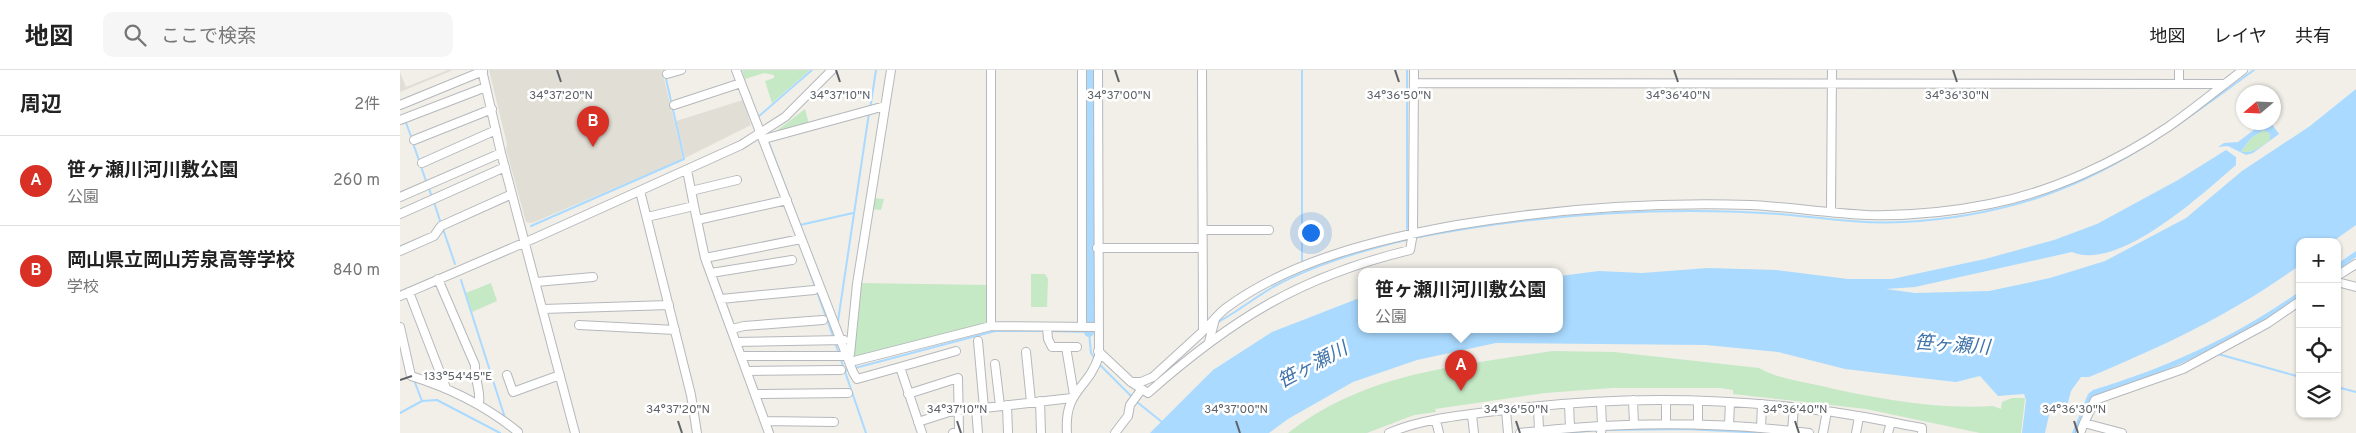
<!DOCTYPE html>
<html lang="ja">
<meta charset="utf-8">
<style>
:root{--surface:#fff;--page:#f6f6f6;--text:#222;--muted:#767676;--line:#e0e0e0;--accent:#d93025}
body{margin:0;font-family:Overpass,"Noto Sans JP",sans-serif;background:var(--page);color:var(--text)}
.controls{position:absolute;right:15px;bottom:15px;display:grid;overflow:hidden;border-radius:10px;box-shadow:0 1px 4px #0004}
.controls button{width:45px;height:45px;display:grid;place-items:center;padding:0;border:0;border-bottom:1px solid var(--line);background:var(--surface);color:var(--text);font:25px sans-serif}
.compass{position:absolute;left:1836px;top:15px;width:45px;height:45px;border-radius:50%;background:var(--surface);box-shadow:0 1px 4px #0004;rotate:251deg}
.you{position:absolute;left:910px;top:162px;width:18px;height:18px;margin:-12px;border:4px solid #fff;border-radius:50%;background:#1a73e8;box-shadow:0 0 0 8px #1a73e833}
.badge{display:grid;place-items:center;width:32px;height:32px;border-radius:50%;background:var(--accent);color:#fff;font-size:16px;font-weight:700}
.pin{position:absolute;translate:-50% -41px;filter:drop-shadow(0 1px 2px #0008)}
.pin::after{content:'';position:absolute;top:26px;width:18px;height:15px;background:inherit;clip-path:polygon(0 0,100% 0,50% 100%)}
.popup{position:absolute;left:958px;top:198px;width:205px;height:65px;box-sizing:border-box;display:grid;place-content:center;border-radius:10px;background:var(--surface);filter:drop-shadow(0 1px 4px #0005);font-size:16px;white-space:nowrap;color:var(--muted)}
.popup b{font-size:19px;color:var(--text)}
.popup::after{content:'';position:absolute;left:50%;top:100%;margin-left:-10px;border:10px solid transparent;border-top-color:var(--surface)}
.list{margin:0;padding:0;list-style:none}
h2{display:flex;justify-content:space-between;align-items:center;height:65px;margin:0;padding:0 20px;font-size:21px}
h2 small{font-size:16px;font-weight:400;color:var(--muted)}
.list li{display:grid;grid-template-columns:32px 1fr auto;gap:15px;align-items:center;box-sizing:border-box;height:90px;padding:0 20px;border-top:1px solid var(--line)}
.list b{display:block;font-size:19px;white-space:nowrap}
.list p{margin:0;font-size:16px;white-space:nowrap;color:var(--muted)}
.list em{font-size:16px;font-style:normal;color:var(--muted)}
.icon{flex:none;width:28px;height:28px;fill:none;stroke:currentColor;stroke-width:2;stroke-linecap:round;stroke-linejoin:round}
.map{position:relative;flex:none;width:1956px;height:363px;overflow:hidden}
header{display:flex;align-items:center;gap:30px;box-sizing:border-box;height:70px;padding:0 25px;background:var(--surface);border-bottom:1px solid var(--line)}
header strong{font-size:24px}
nav{display:flex;gap:28px;margin-inline-start:auto;font-size:18px}
.search{width:350px;height:45px;background:var(--page);display:flex;align-items:center;gap:12px;box-sizing:border-box;padding:0 18px;border-radius:10px;color:var(--muted);font-size:19px}
main{display:flex}
aside{flex:1;background:var(--surface)}
.map>svg:first-child{display:block}
.education{fill:#e1ded6}
.green{fill:#c5e8c5}
.water{fill:#aadaff;fill-rule:evenodd}
.lines{fill:none;stroke-linecap:round;stroke-linejoin:round}
.stream{stroke:#aadaff;stroke-width:2}
.river{stroke:#aadaff;stroke-width:10}
.minor-casing{stroke:#b5b8bc;stroke-width:10}
.minor{stroke:#fff;stroke-width:8}
.ticks{fill:none;stroke:#5f6368;stroke-width:2}
.labels{text-anchor:middle;dominant-baseline:central;stroke-width:5;stroke-linejoin:round;paint-order:stroke}
.water-label{font-size:19px;font-style:italic;fill:#4174aa;stroke:#fff}
.ticks-label{font-size:12px;text-anchor:middle;fill:#5f6368;stroke:#fff;stroke-width:5;stroke-linejoin:round;paint-order:stroke}
</style>
<header>
<strong>地図</strong>
<div class="search"><svg class="icon" aria-label="search" viewBox="0 0 24 24"><circle cx="10" cy="10" r="6"/><path d="M15 15l6 6"/></svg>ここで検索</div>
<nav><a>地図</a><a>レイヤ</a><a>共有</a></nav>
</header>
<main>
<aside>
<h2>周辺<small>2件</small></h2>
<ul class="list">
<li><span class="badge">A</span><div><b>笹ヶ瀬川河川敷公園</b><p>公園</p></div><em>260 m</em></li>
<li><span class="badge">B</span><div><b>岡山県立岡山芳泉高等学校</b><p>学校</p></div><em>840 m</em></li>
</ul>
</aside>
<div class="map">
<svg width="1956" height="363" viewBox="0 0 1956 363">
<rect width="100%" height="100%" fill="#f1efe8"/>
<path class="education" d="M 48,0 L 53,0 L 0,22 L 0,2 L 6,17 Z
M 89,0 L 262,0 L 283,89 L 132,153 L 126,152 L 106,79 L 107,74 Z
M 343,30 L 351,55 L 285,88 L 276,51 Z"/>
<path class="green" d="M 342,0 L 410,0 L 372,33 L 365,11 L 374,8 L 374,5 L 364,3 L 345,9 Z
M 405,39 L 409,54 L 375,63 L 375,62 Z
M 1864,60 L 1870,64 L 1870,70 C 1861,76 1852,85 1841,81 L 1851,68 Z
M 473,128 L 484,129 L 481,140 L 471,139 Z
M 631,204 L 645,204 L 648,209 L 647,237 L 631,237 Z
M 91,213 L 97,231 L 72,242 L 66,223 Z
M 459,213 L 588,215 L 588,253 L 453,288 Z
M 1152,281 L 1214,282 L 1359,298 C 1377,308 1397,311 1417,315 C 1473,328 1535,340 1593,336 L 1601,339 L 1602,332 L 1612,328 L 1625,328 L 1621,363 L 1580,363 L 1466,339 L 1333,324 L 1333,320 L 1320,318 L 1212,318 L 1145,323 L 1035,339 L 1036,342 L 1014,345 L 967,363 L 888,363 C 966,302 1058,296 1152,281 Z"/>
<path class="water" d="M 1956,19 L 1956,155 L 1932,172 L 1900,172 L 1900,195 C 1832,244 1766,275 1689,307 L 1681,307 L 1671,321 L 1666,340 L 1651,336 L 1645,363 L 1622,363 L 1626,330 L 1624,324 L 1598,326 L 1580,306 L 1556,312 L 1512,307 L 1445,299 L 1378,282 L 1306,275 L 1096,273 L 1017,290 L 953,312 L 888,349 L 869,363 L 750,363 L 813,300 L 872,262 L 962,227 L 962,260 L 1160,260 L 1160,206 L 1199,201 L 1242,203 L 1308,198 L 1376,200 L 1448,209 L 1492,209 L 1585,189 L 1654,170 L 1697,154 L 1778,110 L 1826,80 L 1836,87 L 1836,95 C 1802,124 1719,202 1672,182 L 1515,217 L 1486,219 L 1515,223 L 1589,221 L 1650,208 L 1705,191 L 1786,148 L 1842,101 L 1910,56 Z
M 1863,53 L 1871,53 L 1879,64 L 1853,83 L 1846,85 L 1828,76 L 1818,77 L 1824,73 L 1838,72 ZM 1864,60 L 1870,64 L 1870,70 C 1861,76 1852,85 1841,81 L 1851,68 Z
M 1956,181 L 1956,187 L 1937,201 L 1937,194 Z
M 1900,221 L 1900,227 C 1837,272 1766,303 1693,327 L 1678,363 L 1672,363 L 1688,324 L 1693,320 C 1767,298 1837,266 1900,221 Z"/>
<g class="lines">
<path class="stream" d="M 1007,0 L 1007,159
M 595,21 L 595,0
M 470,39 L 476,0
M 358,47 L 412,0
M 5,50 L 12,69
M 13,73 L 27,114
M 369,73 L 400,155 L 453,143
M 29,118 L 32,128
M 34,132 L 41,154
M 131,156 L 284,89 L 264,0
M 43,159 L 55,194
M 1014,168 C 1105,150 1199,141 1291,141 C 1320,141 1351,142 1380,144 C 1421,148 1462,154 1503,152 C 1547,150 1592,142 1634,129 C 1718,102 1783,52 1854,0
M 404,186 L 434,269
M 902,194 L 902,0
M 61,210 L 105,348
M 438,251 L 469,43
M 818,252 C 837,242 854,228 873,217 C 915,194 963,180 1010,169
M 650,261 L 689,262 L 691,283 L 695,289
M 435,273 L 439,283
M 1818,284 L 1900,307
M 440,287 L 466,363
M 698,293 L 733,328
M 455,298 L 595,261 L 645,261
M 445,301 L 450,299
M 14,310 L 22,331
M 1937,317 L 1956,322
M 737,332 L 762,352
M 0,343 L 22,331 L 37,330 L 100,363
M 1205,360 L 1286,359 L 1365,363
M 1163,363 L 1198,360"/>
<path class="river" d="M 689,262 L 689,0"/>
<g class="minor-casing">
<path id="minor" d="M 82,0 L 101,83 L 175,363
M 336,0 L 453,302 L 457,309 L 500,297 L 522,363
M 591,0 L 591,256
M 802,0 L 803,261
M 267,4 L 281,0
M 1014,13 L 1825,14
M 1779,14 L 1779,0
M 0,35 L 83,1
M 274,35 L 341,13
M 0,50 L 86,17
M 364,69 L 485,36
M 14,70 L 92,39
M 22,93 L 96,60
M 287,100 L 294,136
M 240,121 L 291,325 L 297,363
M 291,121 L 337,110
M 0,127 L 101,83
M 1431,141 L 1432,0
M 0,144 L 105,97
M 247,147 L 294,136 L 305,188 L 369,363
M 297,150 L 387,130
M 803,160 L 869,160
M 697,178 L 797,178
M 0,181 L 34,166 L 41,156 L 112,124
M 305,188 L 401,169
M 311,203 L 392,190
M 1937,206 L 1956,194
M 38,209 L 75,295 C 74,309 81,320 79,333
M 136,212 L 193,207
M 1937,212 L 1956,217
M 9,222 L 46,318
M 0,226 L 135,168 L 341,75 L 385,47 L 432,0
M 321,229 L 414,220
M 143,239 L 269,235
M 179,255 L 275,260
M 0,257 L 11,306 C 50,318 86,336 118,362
M 647,257 L 648,269 L 652,277 L 677,277
M 682,257 L 682,0
M 332,259 L 344,256 L 423,250
M 578,271 L 584,338
M 336,272 L 444,270
M 809,272 L 815,249
M 666,277 L 674,325
M 698,281 L 731,312 L 748,323 C 832,249 899,207 1010,180 L 1013,163 L 1014,0
M 626,282 L 631,332
M 341,286 L 447,286
M 447,286 L 450,284 L 457,214 L 491,0
M 450,292 L 591,256 L 697,257
M 595,294 L 600,336
M 500,297 L 556,281
M 347,301 L 441,300
M 107,305 L 113,322 L 160,305
M 731,312 L 741,312 L 753,307 C 769,292 785,278 801,263 C 810,255 817,245 826,238 C 891,190 979,169 1057,155 C 1154,139 1252,132 1350,135 C 1389,137 1428,143 1468,145 C 1509,146 1550,142 1590,134 C 1652,122 1716,92 1768,57 C 1794,39 1818,19 1843,0
M 355,324 L 448,323
M 508,324 L 558,308 L 559,361 L 553,363
M 1233,330 L 1234,354
M 1266,330 L 1266,354
M 640,331 L 641,363
M 1169,334 L 1170,358
M 607,335 L 608,363
M 1138,336 L 1139,361
M 576,338 L 578,363
M 1106,340 L 1108,363
M 1072,345 L 1074,363
M 365,351 L 434,352
M 1036,351 L 1039,363
M 518,352 L 549,342 L 672,328
M 1684,353 L 1695,330 L 1783,299 L 1868,253 L 1900,231
M 1298,355 L 1298,331
M 1329,356 L 1330,332
M 1361,358 L 1362,334
M 1392,361 L 1394,337
M 667,363 C 664,319 688,320 699,286 L 698,0
M 715,363 L 728,346 L 730,335 L 741,320
M 989,363 C 1024,348 1066,345 1104,340 C 1210,326 1319,327 1425,341 C 1458,345 1490,352 1522,358 L 1522,363
M 1120,363 C 1216,352 1313,351 1409,363
M 1201,363 L 1202,356 L 1201,332
M 1423,363 L 1427,341
M 1456,363 L 1459,347
M 1488,363 L 1491,352
M 1680,363 L 1684,353 L 1722,363"/>
</g>
<use href="#minor" class="minor"/>
</g>
<path class="ticks" d="M 157,0 L 161,12M 436,0 L 440,12M 715,0 L 719,12M 995,0 L 999,12M 1274,0 L 1278,12M 1553,0 L 1557,12M 0,310 L 12,306M 278,351 L 282,363M 557,351 L 561,363M 836,351 L 840,363M 1116,351 L 1120,363M 1395,351 L 1399,363M 1674,351 L 1678,363"/>
<g class="labels">
<g class="water-label">
<text transform="translate(1552 276) rotate(4)">笹ヶ瀬川</text>
<text transform="translate(913 296) rotate(-28)">笹ヶ瀬川</text>
</g>
</g>
<g class="ticks-label">
<text x="161" y="29">34°37'20"N</text>
<text x="440" y="29">34°37'10"N</text>
<text x="719" y="29">34°37'00"N</text>
<text x="999" y="29">34°36'50"N</text>
<text x="1278" y="29">34°36'40"N</text>
<text x="1557" y="29">34°36'30"N</text>
<text x="58" y="310">133°54'45"E</text>
<text x="278" y="343">34°37'20"N</text>
<text x="557" y="343">34°37'10"N</text>
<text x="836" y="343">34°37'00"N</text>
<text x="1116" y="343">34°36'50"N</text>
<text x="1395" y="343">34°36'40"N</text>
<text x="1674" y="343">34°36'30"N</text>
</g>
</svg>
<div class="controls">
<button>+</button>
<button>−</button>
<button><svg class="icon" aria-label="locate" viewBox="0 0 24 24"><circle cx="12" cy="12" r="6"/><path d="M12 2v4M12 18v4M2 12h4M18 12h4"/></svg></button>
<button><svg class="icon" aria-label="layers" viewBox="0 0 24 24"><path d="M12 4l9 5-9 5-9-5zM3 14l9 5 9-5"/></svg></button>
</div>
<svg class="compass" viewBox="-18 -18 36 36"><path d="M0-13l5 13h-10z" fill="#e53935"/><path d="M0 13l5-13h-10z" fill="#767676"/></svg>
<div class="you"></div>
<div class="pin badge" style="left:1061px;top:321px">A</div>
<div class="popup"><b>笹ヶ瀬川河川敷公園</b>公園</div>
<div class="pin badge" style="left:193px;top:77px">B</div>
</div>
</main>
